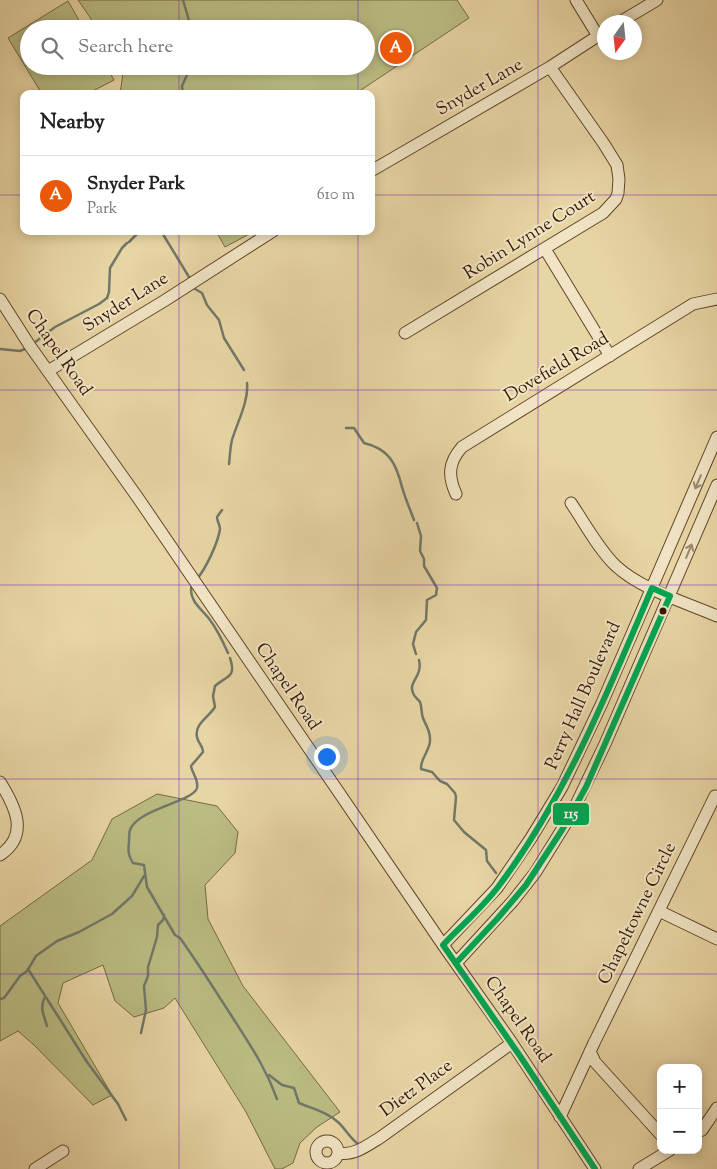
<!DOCTYPE html>
<meta charset="utf-8">
<style>
:root{--surface:#fff;--page:#f6f6f6;--text:#222;--muted:#767676;--line:#e0e0e0;--accent:#ea580c}
body{margin:0;font-family:"Sorts Mill Goudy",serif;background:var(--page);color:var(--text)}
.controls{position:absolute;right:15px;bottom:15px;display:grid;overflow:hidden;border-radius:10px;box-shadow:0 2px 12px #0003}
.controls button{width:45px;height:45px;display:grid;place-items:center;padding:0;border:0;border-bottom:1px solid var(--line);background:var(--surface);color:var(--text);font:25px sans-serif}
.compass{position:absolute;left:597px;top:15px;width:45px;height:45px;border-radius:50%;background:var(--surface);box-shadow:0 2px 12px #0003;rotate:195deg}
.you{position:absolute;left:326px;top:756px;width:18px;height:18px;margin:-12px;border:4px solid #fff;border-radius:50%;background:#1a73e8;box-shadow:0 0 0 8px #1a73e833}
.badge{display:grid;place-items:center;width:32px;height:32px;border-radius:50%;background:var(--accent);color:#fff;font-size:16px;font-weight:700}
.pin{position:absolute;translate:-50% -50%;border:2px solid #fff;box-shadow:0 1px 5px #0006}
.list{margin:0;padding:0;list-style:none}
h2{display:flex;justify-content:space-between;align-items:center;height:65px;margin:0;padding:0 20px;font-size:21px}
h2 small{font-size:16px;font-weight:400;color:var(--muted)}
.list li{display:grid;grid-template-columns:32px 1fr auto;gap:15px;align-items:center;box-sizing:border-box;height:80px;padding:0 20px;border-top:1px solid var(--line)}
.list b{display:block;font-size:19px;white-space:nowrap}
.list p{margin:0;font-size:16px;white-space:nowrap;color:var(--muted)}
.list em{font-size:16px;font-style:normal;color:var(--muted)}
.icon{flex:none;width:28px;height:28px;fill:none;stroke:currentColor;stroke-width:2;stroke-linecap:round;stroke-linejoin:round}
.map{position:relative;flex:none;width:717px;height:1169px;overflow:hidden}
.search{position:absolute;background:var(--surface);box-shadow:0 2px 12px #0003;left:20px;top:20px;width:355px;height:55px;display:flex;align-items:center;gap:12px;box-sizing:border-box;padding:0 18px;border-radius:28px;color:var(--muted);font-size:19px}
.panel{position:absolute;background:var(--surface);box-shadow:0 2px 12px #0003;left:20px;top:90px;width:355px;height:145px;border-radius:10px}
.map>svg:first-child{display:block}
.green{fill:#babc82;stroke:#786a43}
.lines{fill:none;stroke-linecap:round;stroke-linejoin:round}
.stream{stroke:#717869;stroke-width:2.5}
.minor-casing{stroke:#62462c;stroke-width:13}
.minor{stroke:#f0e4c4;stroke-width:11}
.bus-1-casing{stroke:#f0e4c4;stroke-width:10}
.bus-1{stroke:#00a651;stroke-width:6}
.oneway{stroke:#9c886e}
.grid{fill:none;stroke:#7b2cbf;stroke-width:1;stroke-opacity:0.55}
.bus-dot{fill:#361704;stroke:#f0e4c4;stroke-width:2}
.labels{text-anchor:middle;dominant-baseline:central;stroke-width:4;stroke-linejoin:round;paint-order:stroke}
.street-label{font-size:18px;fill:#361704;stroke:#f0e4c4}
.line-badge{stroke:#f0e4c4;stroke-width:2}
.badge-label{font-size:14px;text-anchor:middle;font-weight:bold;fill:#fff}
</style>
<div class="map">
<svg width="717" height="1169" viewBox="0 0 717 1169">
<rect width="100%" height="100%" fill="#e8d5a4"/>
<filter id="stains"><feTurbulence type="fractalNoise" baseFrequency=".004" numOctaves="4"/><feColorMatrix values="0 0 0 0 .2 0 0 0 0 .09 0 0 0 0 .02 0 0 0 .5 -.17"/></filter>
<radialGradient id="worn" r=".72"><stop offset=".6" stop-color="#630" stop-opacity="0"/><stop offset="1" stop-color="#630" stop-opacity=".3"/></radialGradient>
<path class="green" d="M 78,0 L 457,0 L 469,18 L 355,94 L 136,94 L 134,90 L 127,94 L 120,94 L 124,66 L 366,66 L 366,29 L 98,29 Z
M 68,1 L 84,29 L 29,29 L 29,66 L 106,66 L 114,80 L 87,94 L 42,94 L 8,38 Z
M 216,231 L 255,231 L 225,247 Z
M 157,794 L 217,806 L 238,832 L 235,853 L 205,885 L 208,919 L 243,986 L 340,1112 L 317,1127 L 300,1143 L 293,1163 L 282,1169 L 275,1169 L 246,1112 L 175,998 L 164,1008 L 134,1017 L 115,1001 L 103,965 L 63,983 L 58,1003 L 112,1095 L 93,1105 L 34,1045 L 18,1031 L 0,1041 L 0,926 L 92,860 L 112,819 Z"/>
<g class="lines">
<path class="stream" d="M 183,0 L 190,24 L 189,29
M 183,94 L 182,86 L 191,66
M 161,231 L 189,277
M 129,242 L 140,231
M 195,289 L 202,293 L 207,305 L 219,320 L 224,338 L 244,370
M 34,343 L 55,327 L 99,304 L 107,298 L 109,292 L 110,268 L 122,248 L 127,243
M 0,349 L 20,351 L 27,348
M 346,428 L 354,428 L 364,443 C 389,449 396,463 402,487 C 405,498 410,509 414,520
M 229,464 C 230,456 230,448 232,440 C 237,423 249,401 247,383
M 197,579 C 206,568 218,543 220,529 C 220,525 217,521 217,517 L 222,510
M 192,585 C 187,600 203,610 210,620 C 216,628 224,644 228,653
M 416,654 L 413,644 L 416,632 L 426,620 L 427,600 L 436,595 L 437,588 L 424,566 L 424,559 L 420,551 L 421,536 L 417,523
M 230,658 C 237,678 226,676 215,686 L 213,696 L 215,707 C 209,717 194,724 197,737 C 198,743 203,746 203,752 L 191,766 C 192,773 199,780 197,788 C 193,802 137,809 130,830 C 129,833 129,838 129,842 C 128,850 128,856 133,863 L 144,865 L 147,887 L 175,935 L 180,938 C 198,963 214,989 231,1015 C 250,1045 265,1066 277,1099
M 419,660 C 423,677 408,681 413,693 C 414,697 418,699 420,702 C 422,707 421,713 423,718 C 426,726 430,730 430,739 C 431,750 420,758 421,769 L 432,772 L 440,781 L 447,784 L 455,793 L 456,797 L 454,820 L 464,832 L 486,850 L 487,861 L 496,873
M 28,969 L 87,1062 L 118,1104 L 126,1120
M 45,997 C 39,1008 44,1015 47,1026
M 0,999 L 4,998 L 20,976 L 27,971 L 36,956 L 57,941 L 79,932 L 112,914 L 132,896 L 144,876
M 141,1033 L 146,1010 L 144,986 L 148,976 L 148,967 L 157,937 L 158,925 L 163,920 L 164,915
M 269,1075 L 282,1085 L 294,1088 L 299,1103 C 313,1109 327,1112 339,1123 C 346,1130 350,1138 358,1144"/>
<g class="minor-casing">
<path id="minor" d="M 576,0 L 598,36
M 620,22 L 657,0
M 371,171 L 550,67 L 604,32
M 545,249 L 610,356
M 0,299 L 30,346 L 138,498 L 443,945 L 512,1043 L 595,1169
M 405,333 L 603,213 L 616,199 L 618,193 L 619,179 L 617,165 L 604,144 L 550,67
M 48,371 L 164,301 L 273,231
M 456,494 C 448,476 448,463 462,447 L 693,304 L 717,299
M 571,503 C 584,522 599,550 616,566 C 642,590 685,602 717,616
M 0,782 C 15,806 30,835 0,855
M 659,911 L 717,939
M 443,945 L 497,888 L 531,838 L 562,787 L 602,703 L 717,437
M 456,963 L 513,901 L 535,873 L 571,815 L 605,744 L 717,485
M 590,1051 L 595,1062 L 661,1135
M 560,1117 L 594,1043 L 715,796 L 717,797
M 698,1132 L 702,1130 L 717,1108
M316 1152a11 11 0 1 1 22 0a11 11 0 1 1-22 0Z
M 339,1153 C 354,1156 368,1145 381,1137 L 512,1043
M 35,1169 L 63,1151
M 639,1169 L 670,1150"/>
</g>
<use href="#minor" class="minor"/>
<g class="bus-1-casing">
<path id="bus-1" d="M 456,963 L 497,919 L 526,885 L 562,830 L 586,787 L 670,596 L 652,588 C 608,691 566,797 498,887 C 482,908 461,926 443,945 L 520,1056 L 595,1169"/>
</g>
<use href="#bus-1" class="bus-1"/>
</g>
<defs><path id="oneway-shaft" d="M-6 0H5M1.5-3L5.5 0L1.5 3" fill="none" stroke-width="1.6" stroke-linecap="round" stroke-linejoin="round" transform="scale(1.25)"/></defs>
<g class="oneway">
<use href="#oneway-shaft" transform="translate(698 482) rotate(113)"/>
<use href="#oneway-shaft" transform="translate(689 551) rotate(-67)"/>
</g>
<path class="grid" d="M 179,0 L 179,29M 358,0 L 358,29M 538,0 L 538,1169M 179,66 L 179,94M 358,66 L 358,94M 0,195 L 24,195M 371,195 L 717,195M 179,231 L 179,1169M 358,231 L 358,1169M 0,390 L 717,390M 0,585 L 717,585M 0,779 L 717,779M 0,974 L 717,974"/>
<circle class="bus-dot" cx="663" cy="611" r="4.5"/>
<g class="labels">
<g class="street-label">
<text transform="translate(480 88) rotate(-30)">Snyder Lane</text>
<text transform="translate(530 236) rotate(-32)">Robin Lynne Court</text>
<text transform="translate(126 303) rotate(-32)">Snyder Lane</text>
<text transform="translate(58 353) rotate(55)">Chapel Road</text>
<text transform="translate(557 368) rotate(-31)">Dovefield Road</text>
<text transform="translate(287 687) rotate(56)">Chapel Road</text>
<text transform="translate(584 696) rotate(-66)">Perry Hall Boulevard</text>
<text transform="translate(638 914) rotate(-64)">Chapeltowne Circle</text>
<text transform="translate(517 1020) rotate(55)">Chapel Road</text>
<text transform="translate(417 1089) rotate(-36)">Dietz Place</text>
</g>
</g>
<rect class="line-badge" x="552" y="802" width="38" height="24" rx="5" fill="#00a651"/>
<g class="badge-label">
<text x="571" y="818">115</text>
</g>
<rect width="100%" height="100%" filter="url(#stains)"/>
<rect width="100%" height="100%" fill="url(#worn)"/>
</svg>
<div class="controls">
<button>+</button>
<button>−</button>
</div>
<svg class="compass" viewBox="-18 -18 36 36"><path d="M0-13l5 13h-10z" fill="#e53935"/><path d="M0 13l5-13h-10z" fill="#767676"/></svg>
<div class="you"></div>
<div class="pin badge" style="left:396px;top:48px">A</div>
<div class="search"><svg class="icon" aria-label="search" viewBox="0 0 24 24"><circle cx="10" cy="10" r="6"/><path d="M15 15l6 6"/></svg>Search here</div>
<section class="panel">
<h2>Nearby<small></small></h2>
<ul class="list">
<li><span class="badge">A</span><div><b>Snyder Park</b><p>Park</p></div><em>610 m</em></li>
</ul>
</section>
</div>
